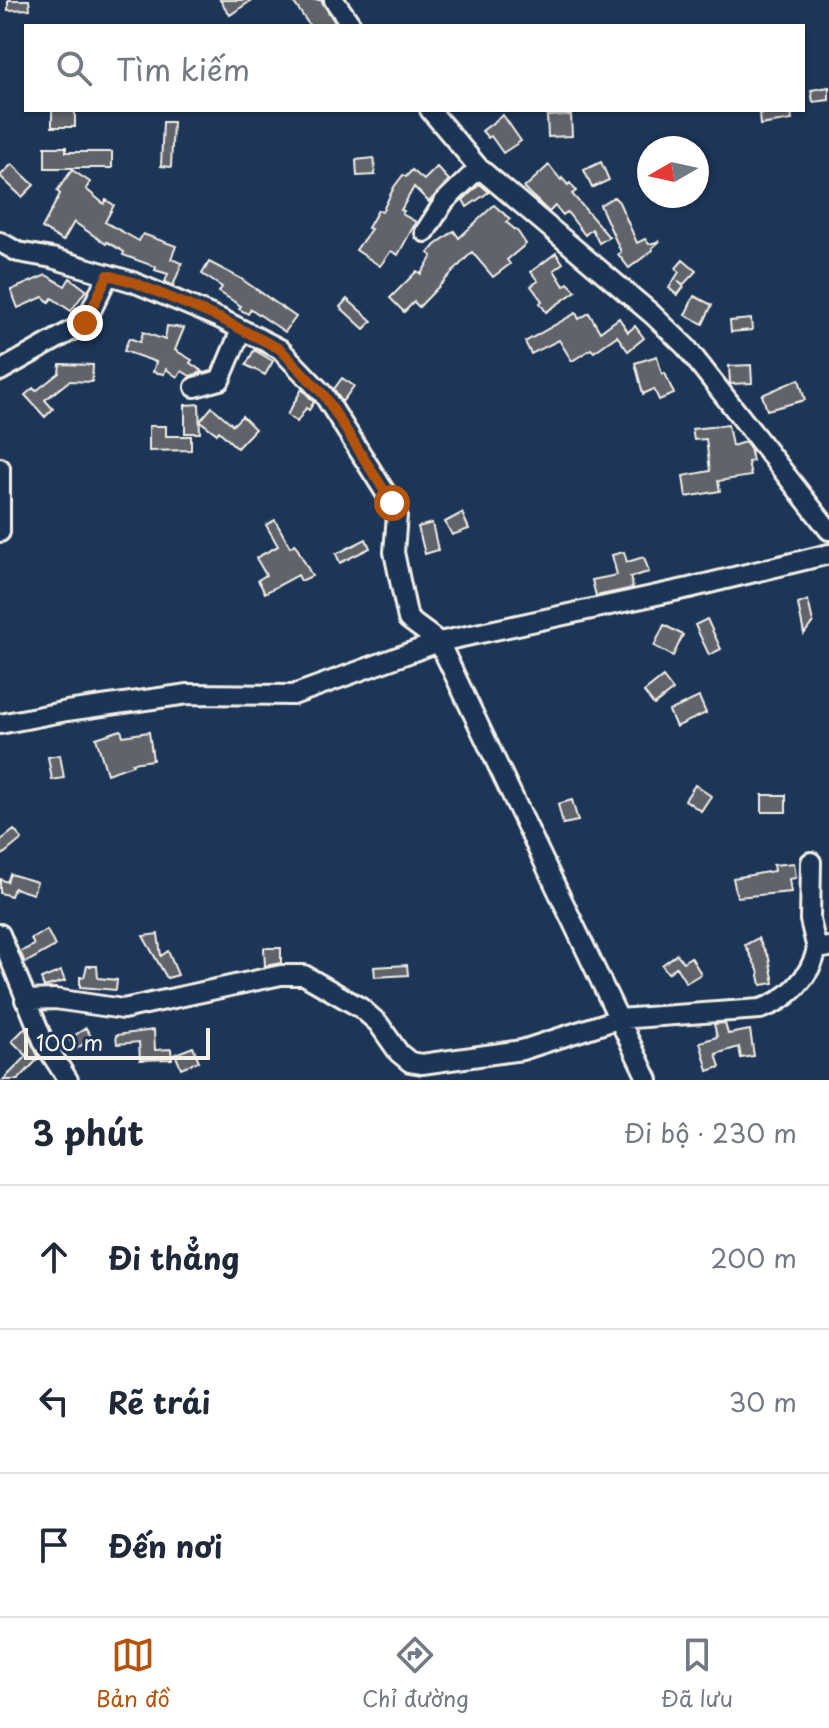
<!DOCTYPE html>
<html lang="vi">
<meta charset="utf-8">
<style>
:root{--surface:#fff;--page:#f6f6f7;--text:#1f2937;--muted:#747a83;--line:#e0e1e3;--accent:#b45309}
body{margin:0;font-family:"Playpen Sans",sans-serif;background:var(--page);color:var(--text)}
.compass{position:absolute;left:637px;top:136px;width:72px;height:72px;border-radius:50%;background:var(--surface);box-shadow:0 2px 6px #0004;rotate:261deg}
.scale{position:absolute;left:24px;bottom:20px;width:186px;box-sizing:border-box;padding-left:8px;border:4px solid #f4f1e8;border-top:0;font-size:22px;line-height:28px;white-space:nowrap;color:#f4f1e8;-webkit-text-stroke:6px #1d3557;paint-order:stroke}
.stop{position:absolute;width:24px;height:24px;margin:-18px;border:6px solid #b45309;border-radius:50%;background:#fff}
.stop.end{background:#b45309;border-color:#fff;box-shadow:0 2px 8px #0008}
.list{margin:0;padding:0;list-style:none}
h2{display:flex;justify-content:space-between;align-items:center;height:104px;margin:0;padding:0 32px;font-size:34px}
h2 small{font-size:26px;font-weight:400;color:var(--muted)}
.list li{display:grid;grid-template-columns:52px 1fr auto;gap:24px;align-items:center;box-sizing:border-box;height:144px;padding:0 32px;border-top:2px solid var(--line)}
.list b{display:block;font-size:30px;white-space:nowrap}
.list em{font-size:26px;font-style:normal;color:var(--muted)}
.icon{flex:none;width:44px;height:44px;fill:none;stroke:currentColor;stroke-width:2;stroke-linecap:round;stroke-linejoin:round}
.map{position:relative;flex:none;width:829px;height:1080px;overflow:hidden}
.search{position:absolute;background:var(--surface);box-shadow:0 2px 6px #0004;left:24px;right:24px;top:24px;height:88px;display:flex;align-items:center;gap:20px;box-sizing:border-box;padding:0 28px;border-radius:0px;color:var(--muted);font-size:30px}
.sheet{height:536px;background:var(--surface)}
nav{display:flex;justify-content:space-around;align-items:center;box-sizing:border-box;height:112px;border-top:2px solid var(--line);background:var(--surface);font-size:22px;color:var(--muted)}
nav a{display:grid;justify-items:center;gap:4px}
nav .on{color:var(--accent)}
.map>svg:first-child{display:block}
.building{fill:#61636b;stroke:#f4f1e8;stroke-width:2}
.lines{fill:none;stroke-linecap:round;stroke-linejoin:round}
.minor-casing{stroke:#f4f1e8;stroke-width:24}
.minor{stroke:#1d3557;stroke-width:18}
.route{stroke:#b45309;stroke-width:10}
</style>
<div class="map">
<svg width="829" height="1080" viewBox="0 0 829 1080">
<rect width="100%" height="100%" fill="#1d3557"/>
<filter id="ink" filterUnits="userSpaceOnUse"><feTurbulence type="fractalNoise" baseFrequency=".0125" numOctaves="2"/><feDisplacementMap in="SourceGraphic" scale="16" xChannelSelector="R" yChannelSelector="G"/><feConvolveMatrix kernelMatrix="1 2 1 2 8 2 1 2 1" color-interpolation-filters="sRGB"/></filter>
<g filter="url(#ink)">
<path class="building" d="M 8,0 L 29,0 L 30,9 L 8,10 Z
M 220,0 L 252,0 L 230,15 Z
M 292,0 L 321,0 L 337,26 L 310,26 Z
M 829,87 L 829,100 L 813,102 L 811,90 Z
M 52,110 L 75,110 L 75,127 L 52,127 Z
M 776,110 L 791,110 L 792,120 L 760,125 L 759,114 Z
M 503,115 L 521,141 L 503,153 L 491,136 L 488,138 L 482,131 Z
M 571,115 L 572,136 L 548,137 L 547,116 Z
M 163,122 L 173,122 L 171,167 L 161,166 Z
M 45,147 L 66,147 L 66,152 L 112,152 L 112,168 L 45,168 Z
M 374,158 L 375,175 L 357,176 L 356,160 Z
M 601,162 L 609,180 L 592,188 L 584,170 Z
M 12,164 L 34,185 L 22,197 L 0,176 Z
M 549,165 L 561,180 L 562,178 L 568,185 L 570,183 L 576,191 L 572,194 L 609,237 L 599,243 L 592,229 L 585,235 L 567,212 L 563,215 L 555,206 L 549,212 L 524,188 Z
M 437,167 L 449,180 L 429,202 L 414,187 L 401,210 L 404,211 L 402,214 L 416,222 L 398,255 L 391,251 L 380,266 L 356,250 L 371,229 L 368,228 L 378,210 L 382,212 L 394,187 L 403,175 L 406,177 L 412,170 L 424,180 Z
M 72,170 L 90,182 L 86,189 L 104,204 L 106,200 L 114,205 L 105,222 L 139,241 L 143,234 L 176,246 L 171,259 L 182,263 L 173,286 L 165,282 L 168,274 L 155,270 L 156,267 L 123,255 L 124,252 L 107,242 L 106,244 L 74,222 L 63,241 L 42,228 L 60,194 L 57,191 Z
M 480,184 L 489,192 L 467,207 L 463,200 Z
M 614,197 L 619,202 L 637,243 L 645,239 L 649,244 L 660,241 L 652,248 L 653,250 L 629,268 L 618,254 L 621,252 L 600,205 Z
M 494,205 L 510,219 L 506,222 L 518,232 L 526,244 L 507,260 L 510,264 L 493,277 L 472,252 L 419,307 L 414,302 L 404,312 L 390,298 L 417,271 L 421,274 L 432,256 L 428,253 L 435,245 L 454,231 L 459,238 Z
M 556,253 L 563,263 L 554,270 L 564,286 L 568,283 L 576,291 L 546,312 L 540,303 L 542,301 L 531,286 L 538,281 L 531,272 Z
M 683,260 L 696,271 L 683,285 L 678,281 L 684,287 L 677,295 L 669,288 L 679,272 L 676,268 Z
M 209,262 L 240,278 L 296,317 L 285,332 L 251,309 L 248,314 L 239,309 L 241,306 L 219,292 L 222,287 L 202,274 Z
M 46,275 L 65,286 L 70,278 L 86,290 L 71,311 L 52,298 L 49,302 L 43,297 L 18,308 L 11,290 Z
M 694,296 L 712,305 L 703,324 L 685,315 Z
M 347,299 L 372,321 L 364,329 L 340,307 Z
M 576,313 L 579,319 L 589,313 L 600,332 L 619,318 L 628,332 L 635,326 L 644,338 L 628,351 L 617,336 L 594,352 L 591,349 L 572,361 L 559,340 L 531,354 L 525,342 Z
M 751,319 L 752,330 L 731,332 L 730,321 Z
M 167,326 L 184,328 L 175,350 L 192,360 L 190,363 L 203,372 L 190,376 L 182,371 L 177,377 L 166,369 L 164,374 L 153,372 L 156,362 L 124,351 L 129,338 L 140,342 L 143,332 L 165,340 Z
M 254,350 L 273,361 L 265,375 L 246,365 Z
M 657,356 L 662,374 L 665,373 L 674,394 L 659,400 L 654,389 L 643,394 L 635,363 Z
M 60,364 L 93,365 L 92,382 L 69,381 L 45,400 L 53,409 L 45,417 L 25,395 L 33,388 L 36,391 L 59,373 Z
M 751,365 L 752,383 L 730,384 L 729,366 Z
M 342,378 L 354,386 L 342,402 L 334,389 Z
M 799,379 L 805,400 L 767,410 L 762,395 Z
M 302,389 L 314,402 L 309,410 L 306,408 L 297,422 L 287,415 Z
M 199,404 L 200,433 L 185,433 L 185,405 Z
M 212,407 L 233,425 L 242,416 L 255,429 L 237,448 L 219,431 L 217,434 L 200,421 Z
M 728,425 L 732,446 L 745,442 L 750,448 L 753,461 L 748,462 L 751,476 L 718,481 L 720,491 L 686,497 L 683,476 L 710,471 L 706,439 L 694,440 L 692,429 Z
M 149,426 L 166,426 L 166,436 L 191,436 L 191,450 L 149,451 Z
M 462,513 L 469,529 L 452,535 L 445,522 Z
M 275,520 L 290,547 L 295,544 L 312,576 L 301,581 L 298,575 L 265,593 L 258,580 L 266,575 L 256,558 L 278,546 L 266,525 Z
M 432,523 L 438,550 L 425,554 L 418,527 Z
M 366,539 L 370,548 L 340,563 L 336,554 Z
M 624,552 L 627,562 L 644,557 L 649,572 L 630,577 L 633,588 L 596,596 L 592,580 L 617,575 L 612,555 Z
M 808,600 L 813,622 L 804,634 L 798,604 Z
M 707,619 L 721,649 L 709,655 L 695,625 Z
M 664,625 L 683,635 L 673,656 L 654,646 Z
M 663,677 L 673,690 L 654,705 L 644,692 Z
M 699,697 L 706,713 L 676,727 L 669,711 Z
M 121,730 L 123,736 L 149,732 L 153,760 L 132,763 L 133,765 L 107,774 L 96,738 Z
M 60,755 L 64,778 L 52,780 L 48,757 Z
M 695,785 L 711,796 L 701,811 L 685,800 Z
M 762,795 L 786,795 L 786,812 L 762,812 Z
M 572,800 L 578,821 L 563,824 L 558,804 Z
M 14,830 L 22,839 L 0,857 L 0,841 Z
M 794,863 L 796,878 L 789,879 L 791,892 L 737,897 L 733,878 L 774,871 L 773,865 Z
M 10,874 L 37,882 L 33,894 L 14,888 L 11,896 L 0,893 L 0,879 L 7,882 Z
M 47,930 L 55,946 L 25,963 L 20,952 L 34,945 L 31,939 Z
M 158,934 L 161,956 L 168,951 L 178,975 L 167,978 L 143,936 Z
M 758,938 L 769,958 L 774,983 L 761,985 L 758,970 L 745,945 Z
M 264,948 L 281,948 L 281,963 L 265,966 Z
M 677,954 L 683,962 L 691,957 L 701,974 L 686,983 L 676,967 L 668,973 L 662,965 Z
M 407,965 L 408,975 L 375,977 L 374,967 Z
M 87,966 L 97,966 L 98,978 L 117,980 L 116,990 L 80,987 L 80,977 L 84,977 Z
M 61,971 L 65,981 L 44,987 L 41,979 Z
M 725,1023 L 728,1034 L 750,1030 L 754,1056 L 741,1058 L 739,1047 L 716,1054 L 720,1067 L 708,1071 L 700,1042 L 717,1037 L 714,1024 Z
M 25,1028 L 39,1058 L 18,1080 L 3,1080 L 27,1056 L 12,1041 Z
M 86,1028 L 92,1038 L 76,1049 L 69,1039 Z
M 154,1030 L 155,1050 L 171,1049 L 172,1059 L 140,1060 L 139,1042 L 117,1044 L 116,1035 Z
M 193,1047 L 199,1061 L 181,1068 L 175,1054 Z"/>
<g class="lines">
<g class="minor-casing">
<path id="minor" d="M 334,0 L 352,26
M 430,110 L 479,168 L 652,314 L 686,347 L 829,530
M 425,232 L 444,202 L 479,168
M 0,242 L 18,252 L 52,258 L 133,282 L 219,318 L 280,349 L 324,395 L 392,503 L 397,515 L 394,552 L 408,619 L 439,642 L 648,1080
M 0,371 L 85,323 L 108,275
M 195,387 L 220,380 L 241,330
M 0,468 L 0,532
M 0,724 L 67,711 L 188,694 L 293,695 L 439,642 L 689,588 L 829,554
M 811,862 L 810,920 L 817,949
M 0,934 L 44,1043 L 68,1080
M 25,1000 L 55,999 L 123,1009 L 281,975 L 304,975 L 361,1008 L 378,1023 L 399,1053 L 410,1062 L 422,1064 L 522,1050 L 618,1019 L 760,1009 C 787,1001 810,978 817,949 L 829,947"/>
</g>
<use href="#minor" class="minor"/>
</g>
</g>
<g class="lines" filter="url(#ink)">
<path class="route" d="M 85,323 L 108,275 L 133,282 L 219,318 L 280,349 L 324,395 L 392,503"/>
</g>
</svg>
<svg class="compass" viewBox="-18 -18 36 36"><path d="M0-13l5 13h-10z" fill="#e53935"/><path d="M0 13l5-13h-10z" fill="#747a83"/></svg>
<div class="scale">100 m</div>
<div class="stop" style="left:392px;top:503px"></div>
<div class="stop end" style="left:85px;top:323px"></div>
<div class="search"><svg class="icon" aria-label="search" viewBox="0 0 24 24"><circle cx="10" cy="10" r="6"/><path d="M15 15l6 6"/></svg>Tìm kiếm</div>
</div>
<section class="sheet">
<h2>3 phút<small>Đi bộ · 230 m</small></h2>
<ul class="list">
<li><svg class="icon" aria-label="ahead" viewBox="0 0 24 24"><path d="M12 20V5M6 11l6-6 6 6"/></svg><div><b>Đi thẳng</b></div><em>200 m</em></li>
<li><svg class="icon" aria-label="left" viewBox="0 0 24 24"><path d="M17 20v-9H6M10 6l-5 5 5 5"/></svg><div><b>Rẽ trái</b></div><em>30 m</em></li>
<li><svg class="icon" aria-label="arrive" viewBox="0 0 24 24"><path d="M6 21V4h12l-3 4 3 4H6"/></svg><div><b>Đến nơi</b></div></li>
</ul>
</section>
<nav>
<a class="on"><svg class="icon" aria-label="map" viewBox="0 0 24 24"><path d="M3 6l6-2 6 2 6-2v14l-6 2-6-2-6 2zM9 4v14M15 6v14"/></svg>Bản đồ</a>
<a><svg class="icon" aria-label="directions" viewBox="0 0 24 24"><path d="M12 3l9 9-9 9-9-9zM9 14v-3h6M13 9l2 2-2 2"/></svg>Chỉ đường</a>
<a><svg class="icon" aria-label="saved" viewBox="0 0 24 24"><path d="M7 4h10v16l-5-4-5 4z"/></svg>Đã lưu</a>
</nav>
